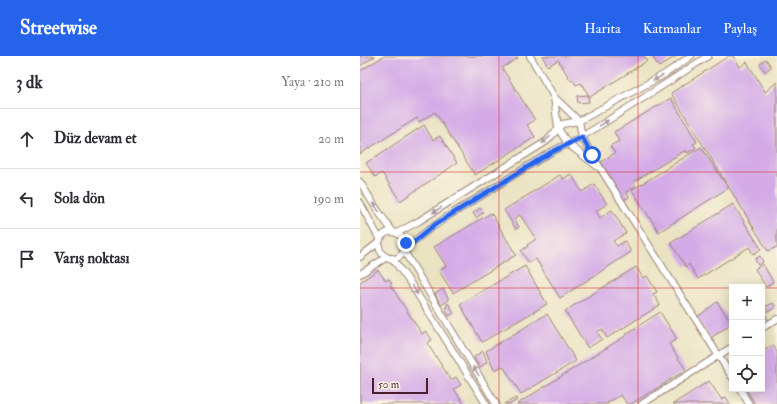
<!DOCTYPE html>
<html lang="tr">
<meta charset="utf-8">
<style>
:root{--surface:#fff;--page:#f2f2f3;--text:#2b2b33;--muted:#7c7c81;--line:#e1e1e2;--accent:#2563eb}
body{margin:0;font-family:"IM FELL Double Pica",serif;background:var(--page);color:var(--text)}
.controls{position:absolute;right:12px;bottom:12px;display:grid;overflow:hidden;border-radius:0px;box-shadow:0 2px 10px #0003}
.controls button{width:36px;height:36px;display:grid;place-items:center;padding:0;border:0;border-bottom:1px solid var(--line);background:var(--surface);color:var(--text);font:20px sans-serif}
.scale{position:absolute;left:12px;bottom:10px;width:56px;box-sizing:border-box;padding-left:4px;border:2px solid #4a1f2b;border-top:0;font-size:11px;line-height:14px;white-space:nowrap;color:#4a1f2b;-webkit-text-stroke:3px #fcf5e5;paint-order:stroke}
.stop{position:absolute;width:12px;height:12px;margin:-9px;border:3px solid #2563eb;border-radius:50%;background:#fff}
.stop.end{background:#2563eb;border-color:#fff;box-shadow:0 1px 4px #0008}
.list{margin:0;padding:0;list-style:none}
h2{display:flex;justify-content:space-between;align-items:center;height:52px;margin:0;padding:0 16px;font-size:17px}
h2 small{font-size:13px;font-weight:400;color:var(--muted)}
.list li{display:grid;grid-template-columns:26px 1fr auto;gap:12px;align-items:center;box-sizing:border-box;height:60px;padding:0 16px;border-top:1px solid var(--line)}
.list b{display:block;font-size:15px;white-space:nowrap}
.list em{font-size:13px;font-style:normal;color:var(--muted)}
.icon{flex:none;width:22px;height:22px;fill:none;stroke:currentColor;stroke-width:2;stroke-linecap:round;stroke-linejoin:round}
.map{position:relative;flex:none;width:417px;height:348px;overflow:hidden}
header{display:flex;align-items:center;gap:24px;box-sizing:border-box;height:56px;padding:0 20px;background:var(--accent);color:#fff}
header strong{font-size:19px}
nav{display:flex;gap:22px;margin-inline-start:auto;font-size:14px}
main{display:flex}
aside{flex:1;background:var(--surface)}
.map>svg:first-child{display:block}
.building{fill:#d4abe7}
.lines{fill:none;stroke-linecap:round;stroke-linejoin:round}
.minor-casing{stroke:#9a8176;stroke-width:8}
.minor{stroke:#fff;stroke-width:6}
.oneway{fill:#ae9aa0}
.route{stroke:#2563eb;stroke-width:5}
.grid{fill:none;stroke:#d62828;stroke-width:1;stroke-opacity:0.55}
</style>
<header>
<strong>Streetwise</strong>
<nav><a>Harita</a><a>Katmanlar</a><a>Paylaş</a></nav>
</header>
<main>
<aside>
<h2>3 dk<small>Yaya · 210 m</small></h2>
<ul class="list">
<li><svg class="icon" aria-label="ahead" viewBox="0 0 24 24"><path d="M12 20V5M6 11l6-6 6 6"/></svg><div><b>Düz devam et</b></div><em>20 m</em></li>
<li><svg class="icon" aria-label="left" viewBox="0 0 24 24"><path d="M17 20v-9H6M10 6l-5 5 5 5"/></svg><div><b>Sola dön</b></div><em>190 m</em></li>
<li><svg class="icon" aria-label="arrive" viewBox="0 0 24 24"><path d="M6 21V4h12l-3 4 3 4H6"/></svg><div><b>Varış noktası</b></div></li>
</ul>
</aside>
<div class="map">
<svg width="417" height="348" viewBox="0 0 417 348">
<rect width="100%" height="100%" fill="#fcf5e5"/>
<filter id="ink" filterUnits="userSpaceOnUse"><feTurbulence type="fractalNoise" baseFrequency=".025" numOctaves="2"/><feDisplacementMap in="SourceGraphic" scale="8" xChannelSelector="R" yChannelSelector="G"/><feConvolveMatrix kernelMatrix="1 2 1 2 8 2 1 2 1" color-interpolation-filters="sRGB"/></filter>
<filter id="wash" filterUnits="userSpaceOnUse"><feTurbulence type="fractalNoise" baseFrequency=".012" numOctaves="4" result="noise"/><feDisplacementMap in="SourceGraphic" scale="16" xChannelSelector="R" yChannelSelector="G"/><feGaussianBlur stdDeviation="0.9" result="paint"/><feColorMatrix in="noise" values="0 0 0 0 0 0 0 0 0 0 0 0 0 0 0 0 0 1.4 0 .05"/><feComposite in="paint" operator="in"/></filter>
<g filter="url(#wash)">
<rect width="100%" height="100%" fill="#eae3c2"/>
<g id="blocks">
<path class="building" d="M 0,0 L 15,0 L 0,10 Z
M 24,0 L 156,0 L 158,2 L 142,12 L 175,64 L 167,69 L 175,81 L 115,119 L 75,56 L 59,66 L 57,62 L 0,98 L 0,15 Z
M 182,0 L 284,0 L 287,5 L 230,41 L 221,27 L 216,29 L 213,24 L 211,25 L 198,4 L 188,10 Z
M 292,0 L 316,0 L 299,11 Z
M 369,0 L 373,0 L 380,11 L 387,6 L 405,36 L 417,26 L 417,191 L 408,195 L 311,37 Z
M 406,3 L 411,11 L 405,16 L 400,8 Z
M 228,39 L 229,46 L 218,47 L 217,40 Z
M 311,42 L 337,86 L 333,88 L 336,92 L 327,97 L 326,94 L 273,126 L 276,130 L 266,136 L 269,141 L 264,144 L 241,106 L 255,97 L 250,90 L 259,85 L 254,76 Z
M 64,69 L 73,84 L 80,80 L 97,107 L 40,145 L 22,117 L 15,121 L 6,107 Z
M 341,91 L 368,132 L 299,176 L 272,134 Z
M 211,118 L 222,136 L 234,128 L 247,148 L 236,155 L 240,162 L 252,154 L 266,177 L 253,185 L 257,190 L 265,185 L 271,196 L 200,242 L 176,203 L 169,207 L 161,195 L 168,190 L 167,189 L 176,183 L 160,159 L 154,163 L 159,171 L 156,173 L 144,154 L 200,119 L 203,123 Z
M 373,148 L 401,193 L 393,198 L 389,191 L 338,223 L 329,208 L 326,211 L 311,187 Z
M 120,152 L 124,156 L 116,162 L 113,157 Z
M 131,157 L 156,199 L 93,237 L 79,215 L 86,210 L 74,191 Z
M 400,200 L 403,206 L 398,209 L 395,203 Z
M 403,208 L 413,226 L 406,231 L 395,213 Z
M 165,210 L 187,248 L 122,286 L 100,248 Z
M 276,211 L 283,222 L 287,220 L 297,236 L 293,238 L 300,249 L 247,282 L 242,273 L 237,276 L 242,283 L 228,292 L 205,255 Z
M 18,214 L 26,225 L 29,223 L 32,228 L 30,229 L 62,278 L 66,275 L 72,284 L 67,287 L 91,324 L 96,321 L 101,329 L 94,333 L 104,348 L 0,348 L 0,226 Z
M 83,233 L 89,244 L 81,249 L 75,238 Z
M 357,246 L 372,267 L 351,282 L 336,262 Z
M 88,247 L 94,257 L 89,260 L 85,252 L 87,251 L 86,249 Z
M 413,247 L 416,251 L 408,256 L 405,251 Z
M 402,253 L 409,265 L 402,269 Z
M 300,256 L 317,283 L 309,288 L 326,314 L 271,348 L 267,348 L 261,339 L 247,347 L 248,348 L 157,348 L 267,279 L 266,278 Z
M 187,258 L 216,305 L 161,338 L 143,310 L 134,314 L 126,295 Z
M 413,289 L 417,296 L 417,348 L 395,348 L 386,333 L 402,333 L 402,296 Z
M 123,295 L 127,306 L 120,312 L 114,301 Z
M 349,325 L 362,344 L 366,341 L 370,348 L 313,348 Z
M 156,342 L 157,344 L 150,348 L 144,348 Z"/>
</g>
</g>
<g filter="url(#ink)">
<use href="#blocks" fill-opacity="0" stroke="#9a8176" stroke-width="1"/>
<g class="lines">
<g class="minor-casing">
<path id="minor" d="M 170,0 L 194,41 L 219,65 L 222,81 L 232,99 L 372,321
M 194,41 L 198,72 L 208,88 L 237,110
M 0,126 L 16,152 L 33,176
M 0,147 L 20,184
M 37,177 L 59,165 L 187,85 L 202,68 L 219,65 L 305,18 L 331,0
M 45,192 C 45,173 22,170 19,187 C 18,197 27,205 37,202 C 43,200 43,195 46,191 C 49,187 54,185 58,182 C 69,173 81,165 93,157 C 125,138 156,117 188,98 C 199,91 212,87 223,80 C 265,54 307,27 348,0
M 44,195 L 136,348
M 0,201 L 19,186
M 32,202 L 51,228 L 126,348
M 0,218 L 27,201
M 402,272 L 417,263
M 380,333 L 389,348
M 282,348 L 372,291"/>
</g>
<use href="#minor" class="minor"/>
</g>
<defs><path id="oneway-solid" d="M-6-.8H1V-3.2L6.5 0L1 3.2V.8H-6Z"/></defs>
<g class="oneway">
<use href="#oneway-solid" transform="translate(298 22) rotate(151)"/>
<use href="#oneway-solid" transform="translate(244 67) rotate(-33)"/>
<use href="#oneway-solid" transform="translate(186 84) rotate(140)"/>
<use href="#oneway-solid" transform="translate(16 151) rotate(-124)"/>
<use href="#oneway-solid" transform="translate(77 154) rotate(148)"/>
<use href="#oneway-solid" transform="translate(55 234) rotate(58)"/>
<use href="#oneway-solid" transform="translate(116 315) rotate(-121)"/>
</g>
</g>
<g class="lines" filter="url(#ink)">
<path class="route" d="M 46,187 L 46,192 L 76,168 L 190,97 L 222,81 L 232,99"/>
</g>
<path class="grid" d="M 139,0 L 139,348M 278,0 L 278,348M 0,116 L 417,116M 0,232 L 372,232M 402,232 L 417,232"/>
</svg>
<div class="controls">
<button>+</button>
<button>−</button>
<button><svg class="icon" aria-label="locate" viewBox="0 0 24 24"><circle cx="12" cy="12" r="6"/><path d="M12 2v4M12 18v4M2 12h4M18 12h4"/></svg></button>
</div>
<div class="scale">50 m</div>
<div class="stop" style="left:232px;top:99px"></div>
<div class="stop end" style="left:46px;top:187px"></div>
</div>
</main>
